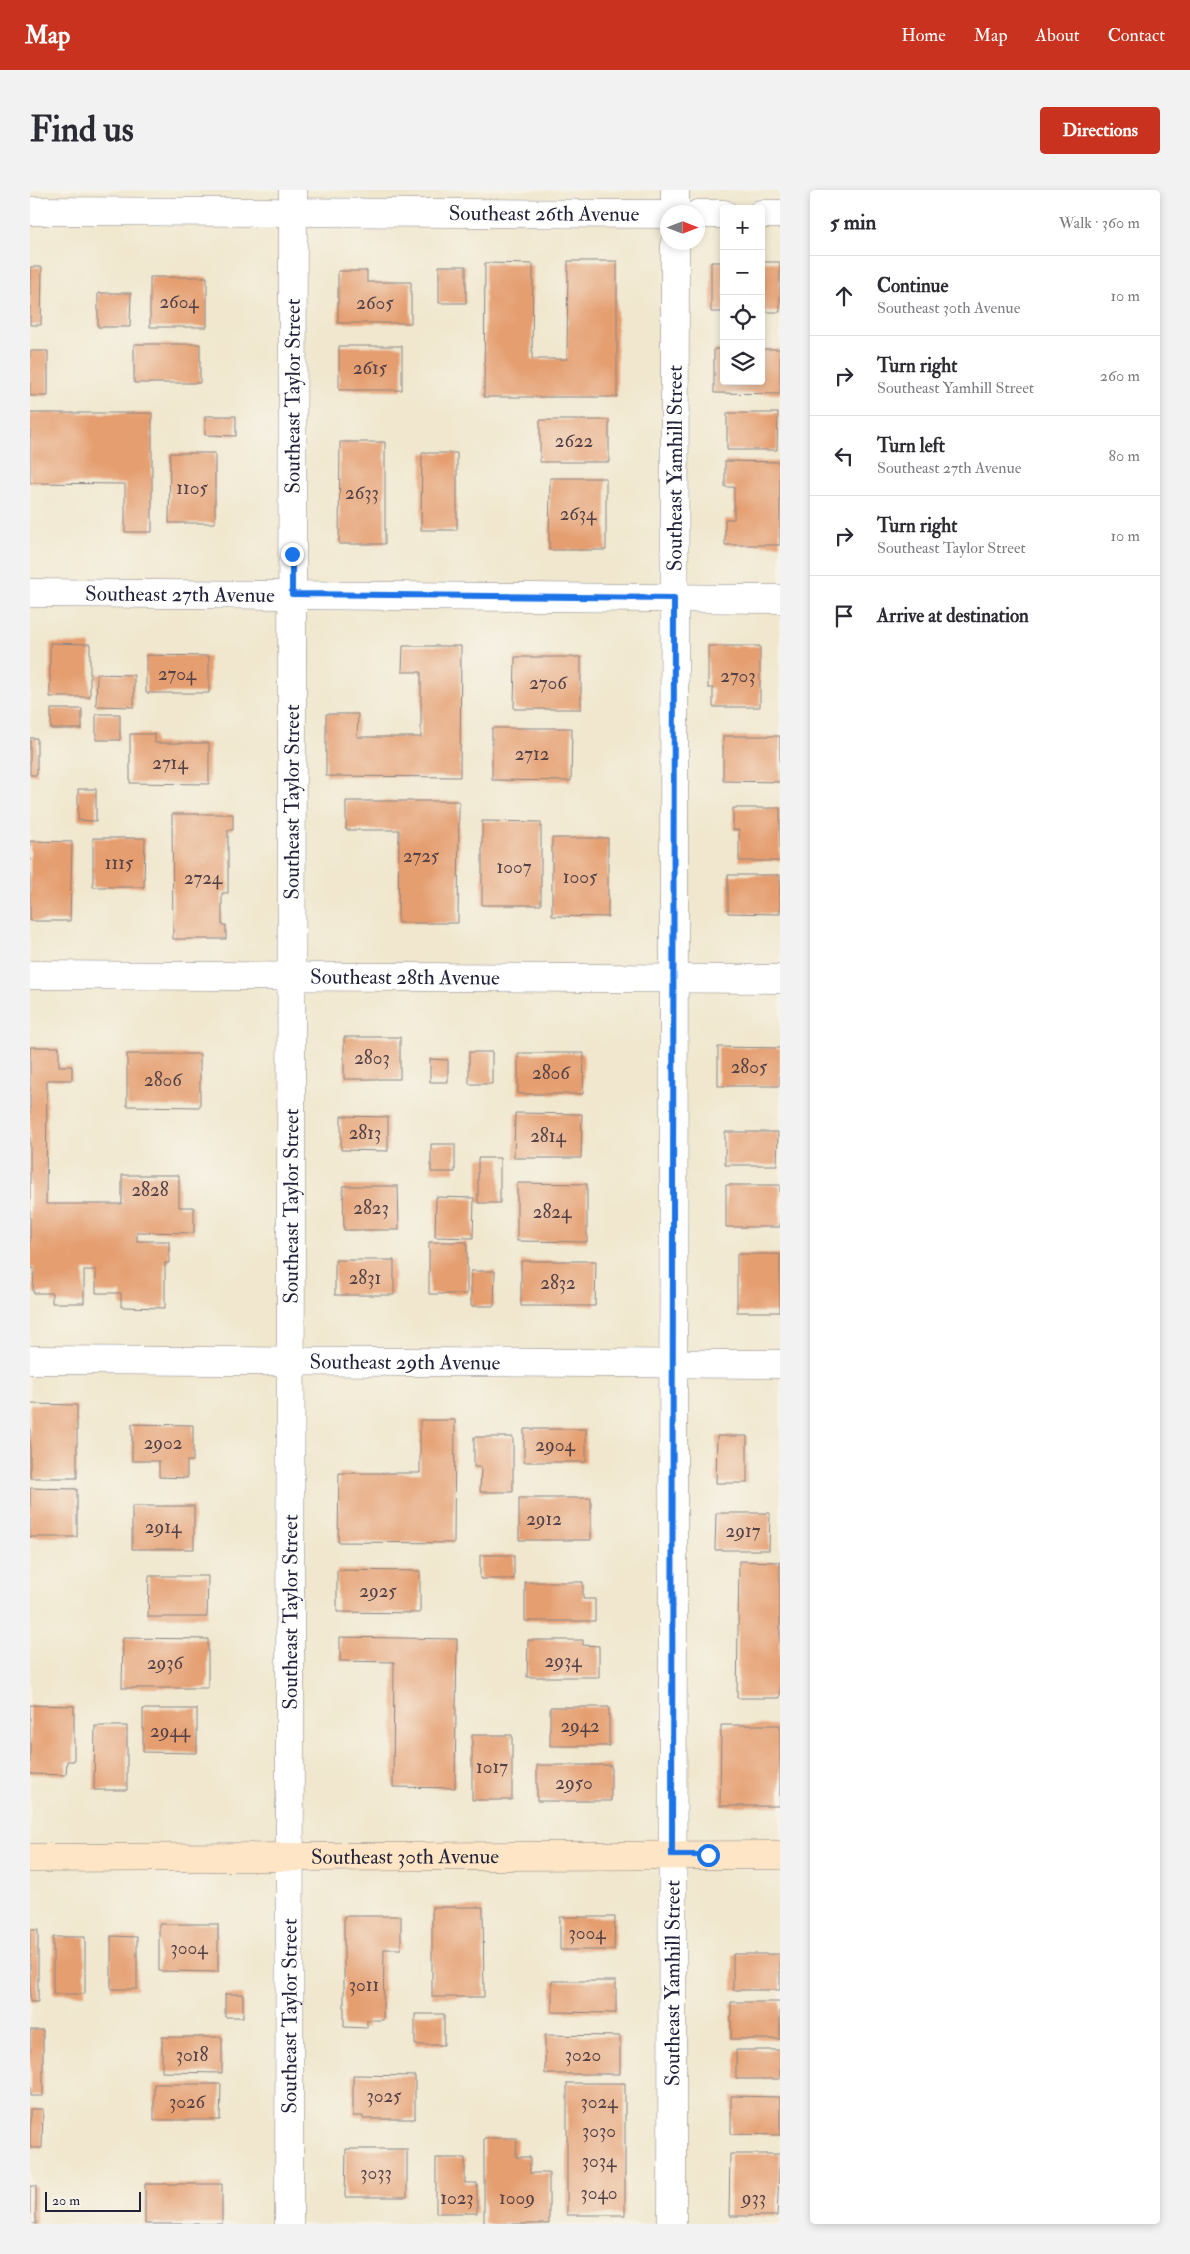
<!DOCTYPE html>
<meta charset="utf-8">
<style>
:root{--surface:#fff;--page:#f2f2f3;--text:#2b2b33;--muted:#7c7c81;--line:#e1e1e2;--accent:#c8321e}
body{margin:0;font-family:"IM FELL Double Pica",serif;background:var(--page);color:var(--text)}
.controls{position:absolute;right:15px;top:15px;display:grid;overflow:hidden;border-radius:5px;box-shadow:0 2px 8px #0003}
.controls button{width:45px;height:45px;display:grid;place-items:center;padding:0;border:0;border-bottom:1px solid var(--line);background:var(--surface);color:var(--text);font:25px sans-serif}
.compass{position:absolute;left:630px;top:15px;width:45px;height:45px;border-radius:50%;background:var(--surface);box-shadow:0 2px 8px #0003;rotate:90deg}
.scale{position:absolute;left:15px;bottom:12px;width:96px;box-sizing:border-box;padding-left:5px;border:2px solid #22223b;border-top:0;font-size:14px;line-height:18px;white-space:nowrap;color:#22223b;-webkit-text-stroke:4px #f7f3e8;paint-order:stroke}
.stop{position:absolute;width:15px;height:15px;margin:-11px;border:4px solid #1a73e8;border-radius:50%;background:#fff}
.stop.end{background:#1a73e8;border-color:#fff;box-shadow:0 1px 5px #0008}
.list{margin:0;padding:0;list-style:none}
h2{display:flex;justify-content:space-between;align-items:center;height:65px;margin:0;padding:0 20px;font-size:21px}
h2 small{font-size:16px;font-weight:400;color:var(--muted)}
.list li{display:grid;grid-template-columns:32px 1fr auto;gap:15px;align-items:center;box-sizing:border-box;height:80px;padding:0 20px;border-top:1px solid var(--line)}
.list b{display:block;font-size:19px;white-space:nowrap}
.list p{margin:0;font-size:16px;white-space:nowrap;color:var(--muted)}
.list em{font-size:16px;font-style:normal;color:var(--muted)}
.icon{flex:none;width:28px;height:28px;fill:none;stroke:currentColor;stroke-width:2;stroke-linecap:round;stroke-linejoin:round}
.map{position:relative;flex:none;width:750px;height:2034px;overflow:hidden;border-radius:5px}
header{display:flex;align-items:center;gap:30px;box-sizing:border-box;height:70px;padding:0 25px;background:var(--accent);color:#fff}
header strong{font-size:24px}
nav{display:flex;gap:28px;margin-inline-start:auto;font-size:18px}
.intro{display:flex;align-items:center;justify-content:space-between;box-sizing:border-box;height:120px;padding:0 30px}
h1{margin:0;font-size:35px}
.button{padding:12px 22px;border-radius:5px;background:var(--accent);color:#fff;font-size:18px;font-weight:700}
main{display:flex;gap:30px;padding:0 30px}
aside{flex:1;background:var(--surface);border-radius:5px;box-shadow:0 2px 8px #0003}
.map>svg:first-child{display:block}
.building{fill:#e59e6f}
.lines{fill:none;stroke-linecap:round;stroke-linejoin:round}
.street-casing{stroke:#898484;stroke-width:29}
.secondary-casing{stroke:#898484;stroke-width:29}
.street{stroke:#fff;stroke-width:28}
.secondary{stroke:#fde5c5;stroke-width:28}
.route{stroke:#1a73e8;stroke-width:6}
.labels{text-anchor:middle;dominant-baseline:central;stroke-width:4;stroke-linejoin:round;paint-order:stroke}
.number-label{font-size:19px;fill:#534148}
.street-label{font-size:21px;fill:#22223b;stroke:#f7f3e8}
</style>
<header>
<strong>Map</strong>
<nav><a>Home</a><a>Map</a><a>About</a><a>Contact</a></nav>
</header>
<div class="intro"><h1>Find us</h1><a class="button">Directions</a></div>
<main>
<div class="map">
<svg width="750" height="2034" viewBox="0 0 750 2034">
<rect width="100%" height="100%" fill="#f7f3e8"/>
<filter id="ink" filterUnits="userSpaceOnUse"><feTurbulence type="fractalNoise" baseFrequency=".02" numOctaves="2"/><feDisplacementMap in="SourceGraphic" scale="10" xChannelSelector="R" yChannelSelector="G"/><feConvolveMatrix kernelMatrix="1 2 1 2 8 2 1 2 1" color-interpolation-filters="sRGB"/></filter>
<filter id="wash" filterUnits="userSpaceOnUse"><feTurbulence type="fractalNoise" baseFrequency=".0096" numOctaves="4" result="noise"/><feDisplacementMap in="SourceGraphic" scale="20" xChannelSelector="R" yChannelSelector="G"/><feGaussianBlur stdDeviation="1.12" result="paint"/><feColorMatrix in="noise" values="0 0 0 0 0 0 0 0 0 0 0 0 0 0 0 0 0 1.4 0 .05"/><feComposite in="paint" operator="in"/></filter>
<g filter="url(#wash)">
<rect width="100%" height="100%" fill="#f0e7ce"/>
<g id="blocks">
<path class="building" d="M 538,71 L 587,71 L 587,207 L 454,207 L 455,73 L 503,74 L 502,169 L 537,169 Z
M 681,72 L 694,72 L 694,122 L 681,122 Z
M 731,72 L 750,72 L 750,122 L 731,122 Z
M 409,76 L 436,76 L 436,113 L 409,113 Z
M 0,77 L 12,77 L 11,135 L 0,135 Z
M 308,81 L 337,81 L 337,92 L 381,92 L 381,133 L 308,133 Z
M 120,87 L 177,87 L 177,137 L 120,137 Z
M 68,103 L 101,103 L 100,137 L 68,137 Z
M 104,154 L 170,154 L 170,193 L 104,193 Z
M 309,156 L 372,156 L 372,200 L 309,200 Z
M 684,159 L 694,159 L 694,191 L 731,191 L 731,159 L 750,159 L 750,204 L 684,203 Z
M 0,161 L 18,161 L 18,206 L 0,206 Z
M 0,223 L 122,223 L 122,342 L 95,342 L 95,294 L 0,293 Z
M 697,223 L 748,223 L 747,260 L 697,260 Z
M 175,226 L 206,226 L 206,246 L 175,245 Z
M 510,230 L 579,230 L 579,272 L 510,272 Z
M 310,252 L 355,252 L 355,354 L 309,354 Z
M 140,263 L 185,263 L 185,333 L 139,333 Z
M 392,263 L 427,263 L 427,340 L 391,340 Z
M 695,271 L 750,272 L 750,355 L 695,355 L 695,329 L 704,329 L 704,297 L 695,297 Z
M 520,288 L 576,288 L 576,360 L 519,360 Z
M 20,453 L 60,454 L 60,507 L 20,507 Z
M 373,456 L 431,456 L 430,587 L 296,586 L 296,524 L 328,524 L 327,547 L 391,547 L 391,482 L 372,482 Z
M 678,456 L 730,456 L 730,517 L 683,517 L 683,498 L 678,498 Z
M 116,465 L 179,466 L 179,503 L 116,503 Z
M 485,467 L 551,467 L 551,519 L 484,519 Z
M 67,484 L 104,485 L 104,517 L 66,516 Z
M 21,519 L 52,519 L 52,539 L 21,539 Z
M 66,524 L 90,524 L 90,550 L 66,550 Z
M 462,538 L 542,538 L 541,591 L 462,590 Z
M 100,544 L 125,544 L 125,553 L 179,553 L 179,594 L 100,593 Z
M 693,546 L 750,546 L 750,592 L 693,591 Z
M 0,548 L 7,548 L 7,585 L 0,585 Z
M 48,599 L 66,599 L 66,631 L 48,630 Z
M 316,611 L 429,611 L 428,733 L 368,733 L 369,640 L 316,640 Z
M 703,618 L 750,618 L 750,671 L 709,671 L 709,640 L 703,640 Z
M 142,624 L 203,624 L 203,640 L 198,640 L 198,703 L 192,703 L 192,735 L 196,735 L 196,749 L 143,749 Z
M 452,631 L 511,632 L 511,715 L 452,715 Z
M 63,648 L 115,648 L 114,697 L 63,697 Z
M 522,648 L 578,648 L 578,727 L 522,726 Z
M 0,651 L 42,652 L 40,731 L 0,731 Z
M 698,685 L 750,685 L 750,724 L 698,723 Z
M 314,847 L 370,847 L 370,889 L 314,889 Z
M 0,857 L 29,857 L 29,876 L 42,876 L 42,890 L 17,890 L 16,1014 L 92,1014 L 92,985 L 149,985 L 149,1017 L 164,1017 L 164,1043 L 107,1042 L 107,1051 L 139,1051 L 139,1073 L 135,1073 L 135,1118 L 91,1117 L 91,1103 L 66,1103 L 66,1080 L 54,1080 L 54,1113 L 22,1113 L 22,1103 L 3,1103 L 4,1078 L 0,1078 Z
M 688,857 L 750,858 L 750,896 L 688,896 Z
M 439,862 L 462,862 L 462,894 L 439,894 Z
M 488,863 L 554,863 L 553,904 L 488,904 Z
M 97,864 L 170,864 L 170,917 L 97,916 Z
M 400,869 L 418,870 L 418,892 L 400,892 Z
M 485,923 L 552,924 L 551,968 L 484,968 Z
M 311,926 L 358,927 L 358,961 L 311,960 Z
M 695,942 L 748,942 L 747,975 L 695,975 Z
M 401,954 L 425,954 L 425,982 L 401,982 Z
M 448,968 L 470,968 L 470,1013 L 448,1013 Z
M 487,993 L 557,994 L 557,1052 L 487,1051 Z
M 696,995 L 750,995 L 750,1037 L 696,1037 Z
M 313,996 L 368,996 L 369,1040 L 314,1040 Z
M 406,1007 L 444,1008 L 443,1048 L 405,1047 Z
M 399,1052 L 437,1052 L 437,1104 L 399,1104 Z
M 707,1064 L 750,1064 L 750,1122 L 707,1122 Z
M 305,1070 L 364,1070 L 364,1105 L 305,1105 Z
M 491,1071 L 566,1071 L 565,1116 L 491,1116 Z
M 441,1081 L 465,1081 L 464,1116 L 441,1116 Z
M 0,1214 L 47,1215 L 47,1288 L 0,1288 Z
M 390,1230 L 425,1230 L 424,1353 L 308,1352 L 309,1283 L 390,1283 Z
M 102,1234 L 163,1235 L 163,1271 L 157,1271 L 157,1288 L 129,1287 L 129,1271 L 102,1271 Z
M 494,1239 L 556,1239 L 556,1272 L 494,1272 Z
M 687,1246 L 717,1246 L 717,1293 L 686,1293 Z
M 444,1247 L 483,1247 L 483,1302 L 450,1302 L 451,1277 L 444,1277 Z
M 0,1298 L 47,1299 L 47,1347 L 0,1347 Z
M 489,1308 L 561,1308 L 561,1350 L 489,1350 Z
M 102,1316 L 164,1316 L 164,1359 L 102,1359 Z
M 686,1323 L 740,1323 L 739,1360 L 685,1360 Z
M 450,1365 L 484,1365 L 484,1389 L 450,1389 Z
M 709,1371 L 750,1372 L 750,1508 L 707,1508 Z
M 307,1380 L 390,1381 L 390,1423 L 307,1422 Z
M 119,1386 L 178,1386 L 177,1427 L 118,1427 Z
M 495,1392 L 553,1392 L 553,1409 L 565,1409 L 565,1431 L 495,1431 Z
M 310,1447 L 427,1449 L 425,1598 L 363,1597 L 364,1472 L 310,1471 Z
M 93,1448 L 178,1449 L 178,1498 L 92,1498 Z
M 498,1450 L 553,1450 L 553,1455 L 569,1456 L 569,1487 L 497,1487 Z
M 0,1515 L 44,1516 L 44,1571 L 37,1571 L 36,1585 L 0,1584 Z
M 520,1517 L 579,1517 L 579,1556 L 520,1556 Z
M 113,1519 L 167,1519 L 167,1563 L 113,1562 Z
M 691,1535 L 750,1535 L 750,1616 L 690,1616 Z
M 65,1536 L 97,1536 L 97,1600 L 64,1600 Z
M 442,1545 L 482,1545 L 482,1610 L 442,1610 Z
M 507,1575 L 581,1575 L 581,1611 L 507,1611 Z
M 402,1717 L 453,1717 L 454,1807 L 402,1807 Z
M 314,1726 L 371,1726 L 371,1759 L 354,1759 L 353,1830 L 337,1830 L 337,1838 L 314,1837 Z
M 530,1727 L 585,1727 L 584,1760 L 530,1760 Z
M 129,1734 L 188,1734 L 188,1782 L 129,1781 Z
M 0,1740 L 8,1740 L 8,1812 L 0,1812 Z
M 81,1746 L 107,1747 L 107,1799 L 81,1799 Z
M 23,1747 L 55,1747 L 55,1804 L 23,1804 Z
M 703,1764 L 750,1764 L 750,1800 L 703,1800 Z
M 522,1791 L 586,1791 L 586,1823 L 522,1822 Z
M 195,1804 L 213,1804 L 213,1827 L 195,1827 Z
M 701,1812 L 750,1812 L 750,1849 L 701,1849 Z
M 385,1824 L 414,1824 L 414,1855 L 385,1855 Z
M 0,1840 L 13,1840 L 13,1906 L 0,1906 Z
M 515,1845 L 590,1846 L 590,1884 L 515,1884 Z
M 132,1847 L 192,1847 L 192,1883 L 132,1882 Z
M 706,1860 L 750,1860 L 750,1889 L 706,1889 Z
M 323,1885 L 385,1886 L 385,1929 L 333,1929 L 333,1926 L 323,1926 Z
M 537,1893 L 595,1893 L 595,2025 L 537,2025 Z
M 124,1894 L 191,1894 L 190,1930 L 124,1930 Z
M 701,1906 L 750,1907 L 750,1945 L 701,1944 Z
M 0,1919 L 13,1919 L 12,1958 L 0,1958 Z
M 454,1948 L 487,1948 L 486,1967 L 500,1967 L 500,1983 L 519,1983 L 519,2034 L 454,2034 Z
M 316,1959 L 377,1959 L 377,2007 L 315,2007 Z
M 700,1964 L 750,1964 L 747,2026 L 699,2026 Z
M 406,1968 L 435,1968 L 435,1993 L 447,1993 L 447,2023 L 406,2023 Z
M 115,1994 L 192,1994 L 192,2034 L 115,2034 Z
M 0,1996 L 6,1996 L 6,2034 L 0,2034 Z"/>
</g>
</g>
<g filter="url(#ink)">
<use href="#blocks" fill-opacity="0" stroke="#898484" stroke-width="1"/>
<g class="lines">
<g class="street-casing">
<g id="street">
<path d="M 645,0 L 645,22"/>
<path id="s1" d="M 0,21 L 638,24"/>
<path d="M 668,24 L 694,24"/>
<path d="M 731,24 L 750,24"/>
<path id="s2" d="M 0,403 L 750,409"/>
<path id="s3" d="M 0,785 L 750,789"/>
<path id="s4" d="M 0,1170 L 750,1174"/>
<path id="s5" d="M 259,2034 L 263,0"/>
<path id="s6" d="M 642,2034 L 645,52"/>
</g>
</g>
<g class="secondary-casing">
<g id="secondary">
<path id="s7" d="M 0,1668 L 750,1665"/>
</g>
</g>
<use href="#street" class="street"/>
<use href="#secondary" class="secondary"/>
</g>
</g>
<g class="lines" filter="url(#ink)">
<path class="route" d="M 262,364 L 262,404 L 644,408 L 642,1665 L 678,1665"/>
</g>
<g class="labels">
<g class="number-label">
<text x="149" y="112">2604</text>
<text x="345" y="113">2605</text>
<text x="340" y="178">2615</text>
<text x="544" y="251">2622</text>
<text x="162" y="298">1105</text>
<text x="332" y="303">2633</text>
<text x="548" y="324">2634</text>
<text x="147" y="484">2704</text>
<text x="708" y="486">2703</text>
<text x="518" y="493">2706</text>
<text x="502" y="564">2712</text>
<text x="140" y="573">2714</text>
<text x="391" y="666">2725</text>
<text x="89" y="673">1115</text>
<text x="484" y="677">1007</text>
<text x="550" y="687">1005</text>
<text x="173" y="688">2724</text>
<text x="342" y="868">2803</text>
<text x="719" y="877">2805</text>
<text x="521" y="883">2806</text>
<text x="133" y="890">2806</text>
<text x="335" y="943">2813</text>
<text x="518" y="946">2814</text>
<text x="120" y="1000">2828</text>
<text x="341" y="1018">2823</text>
<text x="522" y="1022">2824</text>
<text x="335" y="1088">2831</text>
<text x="528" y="1093">2832</text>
<text x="133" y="1253">2902</text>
<text x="525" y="1255">2904</text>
<text x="514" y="1329">2912</text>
<text x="133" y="1337">2914</text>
<text x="713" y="1341">2917</text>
<text x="348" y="1401">2925</text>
<text x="533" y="1471">2934</text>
<text x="135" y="1473">2936</text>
<text x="550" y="1536">2942</text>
<text x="140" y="1541">2944</text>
<text x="462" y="1577">1017</text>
<text x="544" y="1593">2950</text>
<text x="557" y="1743">3004</text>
<text x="159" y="1758">3004</text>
<text x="334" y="1795">3011</text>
<text x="162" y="1865">3018</text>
<text x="553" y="1865">3020</text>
<text x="354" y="1906">3025</text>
<text x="157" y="1912">3026</text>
<text x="569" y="1912">3024</text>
<text x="569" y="1941">3030</text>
<text x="569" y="1971">3034</text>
<text x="346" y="1983">3033</text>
<text x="569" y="2003">3040</text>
<text x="427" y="2008">1023</text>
<text x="487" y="2008">1009</text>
<text x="724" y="2008">933</text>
</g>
<g class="street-label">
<text stroke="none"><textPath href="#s1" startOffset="514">Southeast 26th Avenue</textPath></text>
<text stroke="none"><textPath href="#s5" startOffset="1828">Southeast Taylor Street</textPath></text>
<text stroke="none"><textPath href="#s6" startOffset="1756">Southeast Yamhill Street</textPath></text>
<text stroke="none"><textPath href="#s2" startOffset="150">Southeast 27th Avenue</textPath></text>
<text stroke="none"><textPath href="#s5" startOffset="1422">Southeast Taylor Street</textPath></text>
<text stroke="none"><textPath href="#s3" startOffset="375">Southeast 28th Avenue</textPath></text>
<text stroke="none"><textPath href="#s5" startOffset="1018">Southeast Taylor Street</textPath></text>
<text stroke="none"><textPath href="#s4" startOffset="375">Southeast 29th Avenue</textPath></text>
<text stroke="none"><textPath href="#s5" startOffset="612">Southeast Taylor Street</textPath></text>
<text stroke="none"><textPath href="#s7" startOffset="375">Southeast 30th Avenue</textPath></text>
<text stroke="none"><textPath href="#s6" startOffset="241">Southeast Yamhill Street</textPath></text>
<text stroke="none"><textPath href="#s5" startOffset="208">Southeast Taylor Street</textPath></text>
</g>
</g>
</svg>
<div class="controls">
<button>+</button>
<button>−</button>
<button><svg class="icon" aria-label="locate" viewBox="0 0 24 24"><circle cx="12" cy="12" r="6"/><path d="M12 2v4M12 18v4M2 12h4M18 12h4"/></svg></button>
<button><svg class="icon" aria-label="layers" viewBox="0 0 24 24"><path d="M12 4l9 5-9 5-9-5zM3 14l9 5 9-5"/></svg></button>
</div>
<svg class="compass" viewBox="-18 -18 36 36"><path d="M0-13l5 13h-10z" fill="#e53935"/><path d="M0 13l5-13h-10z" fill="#7c7c81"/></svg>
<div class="scale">20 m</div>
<div class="stop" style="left:678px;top:1665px"></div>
<div class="stop end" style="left:262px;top:364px"></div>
</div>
<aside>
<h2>5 min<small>Walk · 360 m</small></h2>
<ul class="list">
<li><svg class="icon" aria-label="ahead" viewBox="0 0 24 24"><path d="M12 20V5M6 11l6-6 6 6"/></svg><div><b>Continue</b><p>Southeast 30th Avenue</p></div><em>10 m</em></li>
<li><svg class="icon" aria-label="right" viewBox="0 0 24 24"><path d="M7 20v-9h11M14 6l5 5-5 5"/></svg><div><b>Turn right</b><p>Southeast Yamhill Street</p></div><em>260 m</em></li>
<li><svg class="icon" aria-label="left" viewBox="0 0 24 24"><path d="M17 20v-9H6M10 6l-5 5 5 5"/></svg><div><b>Turn left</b><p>Southeast 27th Avenue</p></div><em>80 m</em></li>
<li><svg class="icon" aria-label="right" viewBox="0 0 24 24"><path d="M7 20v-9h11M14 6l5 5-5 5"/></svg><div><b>Turn right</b><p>Southeast Taylor Street</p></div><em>10 m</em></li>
<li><svg class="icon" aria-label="arrive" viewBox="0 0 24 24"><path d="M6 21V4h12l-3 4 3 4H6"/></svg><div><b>Arrive at destination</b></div></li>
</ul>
</aside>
</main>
